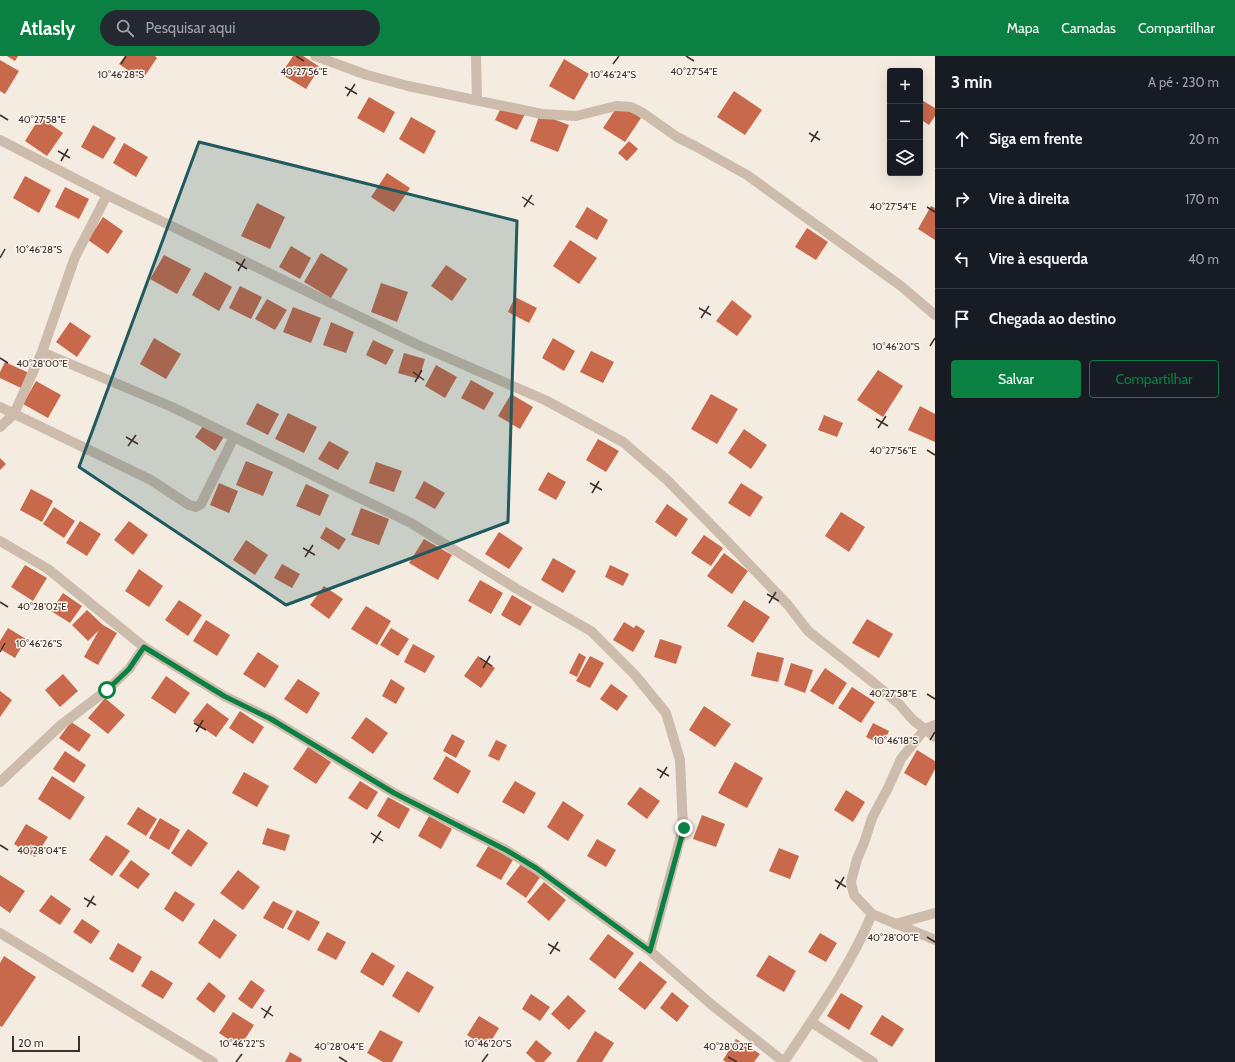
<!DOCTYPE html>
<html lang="pt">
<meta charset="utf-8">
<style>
:root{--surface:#171b24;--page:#242831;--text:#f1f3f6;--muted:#9ea1a6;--line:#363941;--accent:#0b8043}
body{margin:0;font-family:Cabin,sans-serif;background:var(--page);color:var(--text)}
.controls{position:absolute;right:12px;top:12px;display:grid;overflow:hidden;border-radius:4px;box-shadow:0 4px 16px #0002}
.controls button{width:36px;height:36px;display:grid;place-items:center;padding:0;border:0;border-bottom:1px solid var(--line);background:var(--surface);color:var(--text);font:20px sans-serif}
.scale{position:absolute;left:12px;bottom:10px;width:68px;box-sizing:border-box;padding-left:4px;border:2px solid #3b302b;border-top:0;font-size:11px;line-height:14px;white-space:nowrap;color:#3b302b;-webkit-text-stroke:3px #fbf5ee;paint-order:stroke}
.stop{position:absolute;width:12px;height:12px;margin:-9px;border:3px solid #0b8043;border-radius:50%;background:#fff}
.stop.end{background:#0b8043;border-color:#fff;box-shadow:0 1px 4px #0008}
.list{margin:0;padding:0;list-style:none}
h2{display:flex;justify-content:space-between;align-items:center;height:52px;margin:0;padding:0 16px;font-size:17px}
h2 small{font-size:13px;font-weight:400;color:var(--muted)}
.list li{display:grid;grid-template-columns:26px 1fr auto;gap:12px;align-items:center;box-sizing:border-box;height:60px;padding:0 16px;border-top:1px solid var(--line)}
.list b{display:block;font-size:15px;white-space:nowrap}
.list em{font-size:13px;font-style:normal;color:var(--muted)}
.actions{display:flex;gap:8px;padding:12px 16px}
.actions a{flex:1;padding:9px 0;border:1px solid var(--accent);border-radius:4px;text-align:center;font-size:14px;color:var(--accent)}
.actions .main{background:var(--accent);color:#fff}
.icon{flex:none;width:22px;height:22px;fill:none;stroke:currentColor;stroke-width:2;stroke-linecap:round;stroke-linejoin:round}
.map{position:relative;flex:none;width:935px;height:1006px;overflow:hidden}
header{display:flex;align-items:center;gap:24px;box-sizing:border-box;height:56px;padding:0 20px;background:var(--accent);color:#fff}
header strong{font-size:19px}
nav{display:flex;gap:22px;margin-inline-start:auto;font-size:14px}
.search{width:280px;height:36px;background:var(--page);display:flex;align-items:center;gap:10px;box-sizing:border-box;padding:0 14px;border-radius:22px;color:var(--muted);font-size:15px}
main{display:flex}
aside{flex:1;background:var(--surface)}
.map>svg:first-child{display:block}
.building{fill:#c8694b}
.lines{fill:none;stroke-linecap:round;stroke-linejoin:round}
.street{stroke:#cdbbac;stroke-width:10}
.route{stroke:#0b8043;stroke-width:5}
.marked{fill:#1f5a5e;fill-opacity:0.2;stroke:#1f5a5e;stroke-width:3;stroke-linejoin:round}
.ticks{fill:none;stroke:#3b302b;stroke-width:1.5}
.ticks-label{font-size:10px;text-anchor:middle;fill:#3b302b;stroke:#fbf5ee;stroke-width:3;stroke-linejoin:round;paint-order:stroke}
</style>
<header>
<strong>Atlasly</strong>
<div class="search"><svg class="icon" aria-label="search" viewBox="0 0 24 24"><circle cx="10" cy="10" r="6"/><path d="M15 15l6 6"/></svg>Pesquisar aqui</div>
<nav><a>Mapa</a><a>Camadas</a><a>Compartilhar</a></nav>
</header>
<main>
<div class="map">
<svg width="935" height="1006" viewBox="0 0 935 1006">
<rect width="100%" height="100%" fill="#f4ebe1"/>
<path class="building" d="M 7,0 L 18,0 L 15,5 Z
M 125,0 L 155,0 L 157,2 L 142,24 L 119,8 Z
M 293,0 L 303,0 L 320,11 L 306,33 L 281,18 Z
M 564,3 L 589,18 L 574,44 L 549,30 Z
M 0,4 L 19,15 L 5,38 L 0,35 Z
M 734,35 L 762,54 L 745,79 L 717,61 Z
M 369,41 L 395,56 L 384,77 L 357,62 Z
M 920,43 L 935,52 L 935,60 L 929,69 L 920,63 Z
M 504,46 L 526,56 L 517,74 L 495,64 Z
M 619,48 L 641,62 L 625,86 L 603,72 Z
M 540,58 L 569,69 L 558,96 L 530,85 Z
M 40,61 L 63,77 L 47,100 L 25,85 Z
M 411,61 L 436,75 L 424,98 L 399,83 Z
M 93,69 L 116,82 L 103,103 L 81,91 Z
M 629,85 L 638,93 L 627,105 L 618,97 Z
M 124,87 L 148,101 L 136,121 L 113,107 Z
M 387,117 L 410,132 L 394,156 L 371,141 Z
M 25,120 L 51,134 L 39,157 L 13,142 Z
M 65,131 L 89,143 L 79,163 L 55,151 Z
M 257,147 L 285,161 L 270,193 L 241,180 Z
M 931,150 L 935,152 L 935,184 L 918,173 Z
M 587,151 L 608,164 L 597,184 L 575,171 Z
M 103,161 L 123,175 L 108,198 L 88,184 Z
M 807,172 L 828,186 L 816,204 L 795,191 Z
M 570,184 L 597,202 L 579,228 L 553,210 Z
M 291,190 L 311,202 L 300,223 L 279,211 Z
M 321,197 L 348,213 L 331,242 L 304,226 Z
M 164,199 L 191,213 L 177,238 L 150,223 Z
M 446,209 L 467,223 L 452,245 L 431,230 Z
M 205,216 L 232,231 L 219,255 L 192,239 Z
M 381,227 L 408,236 L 397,266 L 371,256 Z
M 240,230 L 262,241 L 251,263 L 229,252 Z
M 515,241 L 537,252 L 529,267 L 508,256 Z
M 267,243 L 287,254 L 275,274 L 255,263 Z
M 732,244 L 752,260 L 737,280 L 716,265 Z
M 293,251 L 321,262 L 311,287 L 283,276 Z
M 70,266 L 91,280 L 77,301 L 56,286 Z
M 331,266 L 354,276 L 346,297 L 323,289 Z
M 154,282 L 181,298 L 166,323 L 140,308 Z
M 553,282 L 575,295 L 564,315 L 542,302 Z
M 373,284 L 394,294 L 386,309 L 366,299 Z
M 591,295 L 614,306 L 603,327 L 580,316 Z
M 404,297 L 425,303 L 419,323 L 398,317 Z
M 5,306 L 29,317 L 21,332 L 0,322 L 0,316 Z
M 436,309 L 457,321 L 445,342 L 425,330 Z
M 878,314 L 903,330 L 883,361 L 857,344 Z
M 471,324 L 494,337 L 484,354 L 461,342 Z
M 36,325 L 61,339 L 48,362 L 23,348 Z
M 511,338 L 533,351 L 520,373 L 498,360 Z
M 711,338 L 738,353 L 717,388 L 691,373 Z
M 257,347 L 279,358 L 268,379 L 246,368 Z
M 920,350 L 935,358 L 935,386 L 908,374 Z
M 288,357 L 317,371 L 304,397 L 275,383 Z
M 824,359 L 843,367 L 837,381 L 818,374 Z
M 206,366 L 225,379 L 215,395 L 195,381 Z
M 744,373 L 767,389 L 751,413 L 728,397 Z
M 598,383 L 619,395 L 606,416 L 586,404 Z
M 329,385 L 349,396 L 338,414 L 318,403 Z
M 0,402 L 6,408 L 0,414 Z
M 246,405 L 273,416 L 263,440 L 236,429 Z
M 376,406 L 402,415 L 394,436 L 369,427 Z
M 548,416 L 566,426 L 556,444 L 538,434 Z
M 424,425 L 445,437 L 435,453 L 415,442 Z
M 219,427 L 238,435 L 229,457 L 210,449 Z
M 741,427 L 763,441 L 750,461 L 728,447 Z
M 306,428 L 329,439 L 320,460 L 296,450 Z
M 31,433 L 53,445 L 42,466 L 20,454 Z
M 667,448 L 688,463 L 676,481 L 655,466 Z
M 54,451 L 75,465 L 64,482 L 43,468 Z
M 361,452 L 389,463 L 379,489 L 351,479 Z
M 841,456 L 865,471 L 849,496 L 825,480 Z
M 80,465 L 101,478 L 87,500 L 66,487 Z
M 129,465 L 148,479 L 133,499 L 114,484 Z
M 326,471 L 346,483 L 339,494 L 320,482 Z
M 499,476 L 523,492 L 509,513 L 485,498 Z
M 704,479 L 723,492 L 711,510 L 691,497 Z
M 424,483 L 452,499 L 438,524 L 409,507 Z
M 246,484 L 268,499 L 255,519 L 233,504 Z
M 724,497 L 748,515 L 732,538 L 707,520 Z
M 553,502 L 576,515 L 563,537 L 541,524 Z
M 282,508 L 300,518 L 292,532 L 274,522 Z
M 25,509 L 47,522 L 33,545 L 11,531 Z
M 610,509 L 629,518 L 623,530 L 605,521 Z
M 139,513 L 163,530 L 149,551 L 125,535 Z
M 480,524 L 503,537 L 491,558 L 468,545 Z
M 324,530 L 343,543 L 329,563 L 310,549 Z
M 63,537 L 82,550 L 70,567 L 51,555 Z
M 512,539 L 532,551 L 520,570 L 501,559 Z
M 179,544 L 202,559 L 188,580 L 165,564 Z
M 744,544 L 770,561 L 753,587 L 727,570 Z
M 366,550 L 391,565 L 377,589 L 351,573 Z
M 87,554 L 103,569 L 117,577 L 98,609 L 84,601 L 99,574 L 88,585 L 72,569 Z
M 867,563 L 893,578 L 879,602 L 852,587 Z
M 206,564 L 230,579 L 217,600 L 193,585 Z
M 624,566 L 634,572 L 636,569 L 645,575 L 633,596 L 613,584 Z
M 8,572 L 26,583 L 15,602 L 0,593 L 0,585 Z
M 391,572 L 409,583 L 398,600 L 380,589 Z
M 660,583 L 682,590 L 676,608 L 654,601 Z
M 413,588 L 435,600 L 425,617 L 404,606 Z
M 258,596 L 279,610 L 265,632 L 243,618 Z
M 757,596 L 784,602 L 778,626 L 751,620 Z
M 579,597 L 586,601 L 577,621 L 569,617 Z
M 478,600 L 495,612 L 481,632 L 464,620 Z
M 590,600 L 604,607 L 590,632 L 576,625 Z
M 791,607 L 813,614 L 805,637 L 784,629 Z
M 825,612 L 847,627 L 833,649 L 810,635 Z
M 63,618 L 78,635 L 60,651 L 45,634 Z
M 166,620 L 190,637 L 175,658 L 151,642 Z
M 298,623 L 320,637 L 307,658 L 284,643 Z
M 391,623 L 405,632 L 396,648 L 382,640 Z
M 611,628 L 628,640 L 617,655 L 600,643 Z
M 852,631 L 875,646 L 861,667 L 838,652 Z
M 0,635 L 12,644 L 0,661 Z
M 105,642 L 125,659 L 108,678 L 88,662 Z
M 207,647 L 229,663 L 216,681 L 193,665 Z
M 704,650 L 731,668 L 715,691 L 689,674 Z
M 240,655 L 264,671 L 253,688 L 229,672 Z
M 366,661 L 388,677 L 373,698 L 351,682 Z
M 71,666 L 91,679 L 79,696 L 59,682 Z
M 873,667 L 889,675 L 882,689 L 866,681 Z
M 452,678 L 465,685 L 456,702 L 443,695 Z
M 496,684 L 507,689 L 499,705 L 488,700 Z
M 308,691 L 331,706 L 316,728 L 293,713 Z
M 917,694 L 935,705 L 935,713 L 926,730 L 904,717 Z
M 65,695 L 86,709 L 74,727 L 53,713 Z
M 446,700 L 471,715 L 458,738 L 433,723 Z
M 735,706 L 763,722 L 747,752 L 718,737 Z
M 244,716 L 269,730 L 257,751 L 232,737 Z
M 52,720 L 85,741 L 70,764 L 38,743 Z
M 360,725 L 378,736 L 367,754 L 348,742 Z
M 515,725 L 536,737 L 524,758 L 502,746 Z
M 640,731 L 660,745 L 647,763 L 627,748 Z
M 846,734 L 865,746 L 853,766 L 834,754 Z
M 388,741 L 410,753 L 399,773 L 377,760 Z
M 563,745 L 584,759 L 568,785 L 547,771 Z
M 138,751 L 157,763 L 146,780 L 127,768 Z
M 702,759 L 725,768 L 716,791 L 693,783 Z
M 429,760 L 452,773 L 441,793 L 418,780 Z
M 160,762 L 180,774 L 169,794 L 149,782 Z
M 26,768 L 48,781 L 35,801 L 14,788 Z
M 267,772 L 290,779 L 285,795 L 262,788 Z
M 188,773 L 208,787 L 191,811 L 171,797 Z
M 106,779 L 130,795 L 112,820 L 89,804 Z
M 597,783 L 616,794 L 606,811 L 587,800 Z
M 489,789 L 513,804 L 501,824 L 476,810 Z
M 779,792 L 799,800 L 790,823 L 769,815 Z
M 131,804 L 150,818 L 138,833 L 119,820 Z
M 521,808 L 540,821 L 526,842 L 506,828 Z
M 238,814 L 260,831 L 243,854 L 220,837 Z
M 0,819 L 25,835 L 10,857 L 0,850 Z
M 544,826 L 566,844 L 549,865 L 527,846 Z
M 175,835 L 195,848 L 183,866 L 164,853 Z
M 51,839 L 71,853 L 60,869 L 39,855 Z
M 273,845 L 293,855 L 283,873 L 263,862 Z
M 297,854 L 320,866 L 309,885 L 287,873 Z
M 82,863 L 100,875 L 91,888 L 73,876 Z
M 214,863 L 237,879 L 220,903 L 198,887 Z
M 327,876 L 346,886 L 336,904 L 317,894 Z
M 820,877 L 837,887 L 826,906 L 808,896 Z
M 608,878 L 634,897 L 615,923 L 589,903 Z
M 118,887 L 142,901 L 133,917 L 109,903 Z
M 372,896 L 395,910 L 383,930 L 360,916 Z
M 769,899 L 796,915 L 784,936 L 756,920 Z
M 4,900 L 36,921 L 2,971 L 0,970 L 0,907 Z
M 640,905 L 667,926 L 645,954 L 618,933 Z
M 151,914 L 173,927 L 163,943 L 141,930 Z
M 407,915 L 434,931 L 419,957 L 392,940 Z
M 251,924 L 265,934 L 252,953 L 238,943 Z
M 209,926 L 226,940 L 214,957 L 196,943 Z
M 672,936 L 689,950 L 677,966 L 660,952 Z
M 841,937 L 863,950 L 849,974 L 827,960 Z
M 531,938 L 550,951 L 540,965 L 522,953 Z
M 568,939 L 586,955 L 569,974 L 551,958 Z
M 233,956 L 254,969 L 240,991 L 219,977 Z
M 882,959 L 904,973 L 892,991 L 870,978 Z
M 479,960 L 499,972 L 487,992 L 467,979 Z
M 380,974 L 403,986 L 392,1006 L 383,1006 L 367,997 Z
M 595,975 L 614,987 L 602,1006 L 576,1006 Z
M 736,983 L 760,998 L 754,1006 L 726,1006 L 723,1004 Z
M 536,984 L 552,997 L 544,1006 L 536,1006 L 526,997 Z
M 290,996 L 302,1003 L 301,1006 L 285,1006 Z"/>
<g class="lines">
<path class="street" d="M 315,0 L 367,19 L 408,30 L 542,58 L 576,60 L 616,50 L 631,51 L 643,57 L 677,81 L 695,90 L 747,119 L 901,230 L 935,259
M 476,0 L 477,44
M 0,84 L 107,139 L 416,288 L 545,344 L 623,386 L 667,424 L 723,481 L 788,549 L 808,575 L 874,627 L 899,648 L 913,664 L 935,681
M 42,296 L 172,351 L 411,467 L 517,533 L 591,575 L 635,619 L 666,657 L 680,704 L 683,772 L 650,895
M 0,351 L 151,424 L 189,449 L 196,451 L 201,448 L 234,381
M 0,371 L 14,358 L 42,296 L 75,201 L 107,139
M 0,485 L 48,513 L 144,591 L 224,640 L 271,663 L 394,737 L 506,794 L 535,812 L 650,895 L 712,949 L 784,1006
M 0,726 L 61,669 L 107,634 L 129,613 L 144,591
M 872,858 L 935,884
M 895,868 L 935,857
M 0,877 L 213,1006
M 811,966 L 873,1006
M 784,1006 C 816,958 850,911 872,858 L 854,839 L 851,826 L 857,803 L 864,787 L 872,762 L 888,732 L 901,703 L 925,673 L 935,669"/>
</g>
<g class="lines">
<path class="route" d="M 107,634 L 129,613 L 144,591 L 224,640 L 271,663 L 394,737 L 506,794 L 536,812 L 650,895 L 684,772"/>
</g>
<path class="marked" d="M 199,86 L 517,165 L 508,466 L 286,549 L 79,411 Z"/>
<path class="ticks" d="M 296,0 L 304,5M 686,0 L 694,5M 121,8 L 126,0M 613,8 L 619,0M 345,31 L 357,38M 347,40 L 355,28M 0,59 L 8,64M 809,77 L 820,84M 811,86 L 818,75M 58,95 L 70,102M 61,105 L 68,93M 522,141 L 534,149M 524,151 L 532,139M 927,151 L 935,156M 0,202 L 5,193M 236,206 L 247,213M 238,215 L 245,203M 699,252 L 711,259M 701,262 L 709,250M 930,290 L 935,282M 0,302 L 8,307M 413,316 L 424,324M 415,326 L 422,314M 876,363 L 888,370M 878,372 L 886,360M 126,381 L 138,388M 128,390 L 136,379M 927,394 L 935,399M 590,427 L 602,434M 592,437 L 599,425M 303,492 L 315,499M 305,501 L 313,489M 767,538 L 779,545M 0,546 L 8,551M 769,547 L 776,536M 0,596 L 5,587M 480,602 L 492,610M 483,612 L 490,600M 927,638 L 935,643M 194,667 L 206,674M 196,676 L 203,664M 930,684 L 935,676M 657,713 L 669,720M 660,722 L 667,711M 371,777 L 383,785M 373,787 L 381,775M 0,789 L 8,794M 835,824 L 846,831M 837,833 L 844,821M 84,842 L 96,849M 87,851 L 94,840M 927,881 L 935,886M 548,888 L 560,895M 550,898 L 558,886M 261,952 L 273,960M 264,962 L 271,950M 339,1001 L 347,1006M 728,1001 L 737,1006M 236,1006 L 242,998M 482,1006 L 488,998"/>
<g class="ticks-label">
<text x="304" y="19">40°27'56"E</text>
<text x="694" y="19">40°27'54"E</text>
<text x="121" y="22">10°46'28"S</text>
<text x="613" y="22">10°46'24"S</text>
<text x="42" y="67">40°27'58"E</text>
<text x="893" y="154">40°27'54"E</text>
<text x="39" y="197">10°46'28"S</text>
<text x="896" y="294">10°46'20"S</text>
<text x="42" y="311">40°28'00"E</text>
<text x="893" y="398">40°27'56"E</text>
<text x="42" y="554">40°28'02"E</text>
<text x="39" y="591">10°46'26"S</text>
<text x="893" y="641">40°27'58"E</text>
<text x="896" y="688">10°46'18"S</text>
<text x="42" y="798">40°28'04"E</text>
<text x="893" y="885">40°28'00"E</text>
<text x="242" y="991">10°46'22"S</text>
<text x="488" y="991">10°46'20"S</text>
<text x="339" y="994">40°28'04"E</text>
<text x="728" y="994">40°28'02"E</text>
</g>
</svg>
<div class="controls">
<button>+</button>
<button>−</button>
<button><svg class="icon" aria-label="layers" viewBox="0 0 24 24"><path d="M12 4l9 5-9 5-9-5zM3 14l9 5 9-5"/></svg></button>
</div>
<div class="scale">20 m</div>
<div class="stop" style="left:107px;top:634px"></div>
<div class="stop end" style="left:684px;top:772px"></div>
</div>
<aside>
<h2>3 min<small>A pé · 230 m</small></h2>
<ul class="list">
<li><svg class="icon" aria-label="ahead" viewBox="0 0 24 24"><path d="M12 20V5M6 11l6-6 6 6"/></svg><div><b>Siga em frente</b></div><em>20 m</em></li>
<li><svg class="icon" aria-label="right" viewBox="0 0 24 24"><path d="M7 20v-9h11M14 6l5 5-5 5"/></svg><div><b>Vire à direita</b></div><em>170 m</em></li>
<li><svg class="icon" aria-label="left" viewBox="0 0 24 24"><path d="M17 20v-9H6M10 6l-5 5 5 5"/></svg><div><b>Vire à esquerda</b></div><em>40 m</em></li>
<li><svg class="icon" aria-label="arrive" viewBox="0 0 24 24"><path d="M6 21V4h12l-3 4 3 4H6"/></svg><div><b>Chegada ao destino</b></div></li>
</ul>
<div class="actions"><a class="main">Salvar</a><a>Compartilhar</a></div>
</aside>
</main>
